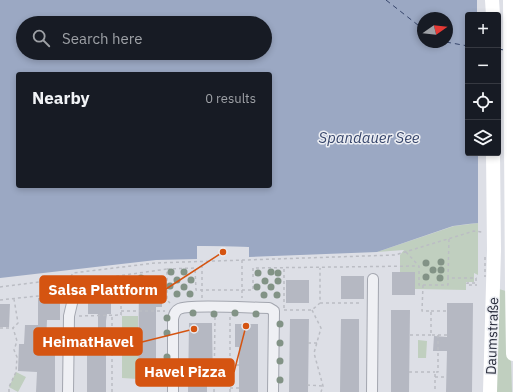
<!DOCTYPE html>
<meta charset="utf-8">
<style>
:root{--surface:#171b24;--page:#242831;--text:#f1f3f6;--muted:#9ea1a6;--line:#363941}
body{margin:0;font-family:"IBM Plex Sans",sans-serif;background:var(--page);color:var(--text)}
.controls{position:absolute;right:12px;top:12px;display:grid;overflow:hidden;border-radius:4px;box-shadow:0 2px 6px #0003}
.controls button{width:36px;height:36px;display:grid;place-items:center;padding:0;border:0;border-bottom:1px solid var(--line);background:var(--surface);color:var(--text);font:20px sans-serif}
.compass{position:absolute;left:417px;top:12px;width:36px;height:36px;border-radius:50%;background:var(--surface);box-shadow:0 2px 6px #0003;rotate:76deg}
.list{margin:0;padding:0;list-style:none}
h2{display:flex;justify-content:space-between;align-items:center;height:52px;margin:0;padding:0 16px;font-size:17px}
h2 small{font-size:13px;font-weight:400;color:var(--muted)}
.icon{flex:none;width:22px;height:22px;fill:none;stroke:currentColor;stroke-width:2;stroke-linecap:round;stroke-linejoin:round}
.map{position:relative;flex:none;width:513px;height:392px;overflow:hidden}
.search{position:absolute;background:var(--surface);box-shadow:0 2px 6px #0003;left:16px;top:16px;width:256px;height:44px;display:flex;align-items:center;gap:10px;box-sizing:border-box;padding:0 14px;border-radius:22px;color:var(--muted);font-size:15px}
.panel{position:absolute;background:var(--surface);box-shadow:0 2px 6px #0003;left:16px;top:72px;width:256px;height:116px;border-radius:4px}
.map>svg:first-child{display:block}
.green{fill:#c0cfbf}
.water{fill:#9ba8c3;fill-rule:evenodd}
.pier{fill:#dddfe6}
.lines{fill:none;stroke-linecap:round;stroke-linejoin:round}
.ferry{stroke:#36456b;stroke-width:1;stroke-dasharray:5 4;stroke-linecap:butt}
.building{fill:#b5b8c2}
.street-casing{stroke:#a3a6af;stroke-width:12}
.path{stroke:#bbbdc4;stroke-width:1.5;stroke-dasharray:3 3;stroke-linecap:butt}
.street{stroke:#eff0f4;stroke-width:10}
.secondary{stroke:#fff;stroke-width:14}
.path-bridge{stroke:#bbbdc4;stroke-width:1.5;stroke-dasharray:3 3;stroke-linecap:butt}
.secondary-bridge{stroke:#fff;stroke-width:14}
.tree{fill:#829386}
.labels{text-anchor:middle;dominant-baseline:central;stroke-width:3;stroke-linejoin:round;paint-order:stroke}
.street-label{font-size:14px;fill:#282c3b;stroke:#eceef3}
.water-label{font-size:15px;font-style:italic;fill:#36456b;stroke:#eceef3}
.leader{fill:none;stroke:#d55411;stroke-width:1.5}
.callout-dot{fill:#d55411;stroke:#eceef3;stroke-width:1.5}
.callout{fill:#d55411;stroke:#d55411;stroke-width:1.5}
.callout-label{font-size:15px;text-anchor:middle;font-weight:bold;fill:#fff}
</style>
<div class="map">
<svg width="513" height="392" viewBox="0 0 513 392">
<rect width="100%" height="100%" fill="#dddfe6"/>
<path class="green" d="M 478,223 L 478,275 L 474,273 L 474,282 L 466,282 L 466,290 L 415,289 L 400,272 L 400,255 L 404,250 L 377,252 L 454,226 Z
M 499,289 L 509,292 L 512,392 L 495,392 Z
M 122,316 L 138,316 L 138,379 L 122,378 Z
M 418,340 L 427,341 L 426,358 L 418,358 Z
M 16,372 L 26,377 L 18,392 L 9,387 Z"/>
<path class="water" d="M 0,0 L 513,0 L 513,230 L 478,223 L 468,224 L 453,226 L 377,252 L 249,257 L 249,247 L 197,246 L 197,259 L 156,260 L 0,278 ZM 468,15 L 498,15 L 498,153 L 468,153 ZM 423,18 L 447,18 L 447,42 L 423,42 ZM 23,23 L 265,23 L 265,53 L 23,53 ZM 18,74 L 270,74 L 270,186 L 18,186 Z"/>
<path class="pier" d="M 477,0 L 513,0 L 513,232 L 478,225 L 478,153 L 498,153 L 498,15 L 477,15 Z
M 197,246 L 249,247 L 249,259 L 247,258 L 247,249 L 199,248 L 199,260 L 197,261 Z"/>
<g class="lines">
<path class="ferry" d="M 386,0 L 423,29
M 446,42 L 468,46
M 498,49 L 504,50"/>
</g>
<path class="building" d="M 392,272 L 415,272 L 415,295 L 392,295 Z
M 341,276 L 364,276 L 364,299 L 341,299 Z
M 286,280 L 309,280 L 309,303 L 286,303 Z
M 139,284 L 162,285 L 162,307 L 156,307 L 156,379 L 138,379 Z
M 88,291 L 111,291 L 111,314 L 107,314 L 106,321 L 106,392 L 87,392 L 87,330 L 98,330 L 98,314 L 88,314 Z
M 38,298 L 60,298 L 60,320 L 47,320 L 46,342 L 55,342 L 55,392 L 36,392 L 37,372 L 18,371 L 19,344 L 24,344 L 25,325 L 38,325 Z
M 447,303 L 473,303 L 472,392 L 446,392 L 447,351 L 433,351 L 434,336 L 447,337 Z
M 0,304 L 10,304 L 9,327 L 0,327 Z
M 391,310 L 410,310 L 409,392 L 391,392 Z
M 290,319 L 309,319 L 308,392 L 289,392 Z
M 341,319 L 359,319 L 359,392 L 340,392 Z
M 189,323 L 212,323 L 213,385 L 207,385 L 207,392 L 188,392 Z
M 235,324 L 258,324 L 258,392 L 239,392 L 239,347 L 235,347 Z"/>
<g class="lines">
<g class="street-casing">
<path id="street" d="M 68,392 L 69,316 L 73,299
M 173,392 L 173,319 C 174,314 175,311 179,309 C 189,304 253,308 269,308 L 274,311 L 273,392
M 372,392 L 373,279"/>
</g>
<path class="path" d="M 406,252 L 418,265
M 242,260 L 242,298
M 167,269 L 195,268 L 196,290 L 253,290 L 253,268 L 419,266 L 419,285 L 448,285 L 448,278 L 476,278 L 476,283 L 467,283 L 467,285 L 477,285
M 70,278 L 75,282 L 167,269 L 167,300 L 170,303
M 448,278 L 449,238
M 423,285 L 422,311 L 431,311 L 431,335 L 438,335 L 438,372 L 435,372 L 435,392
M 0,287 L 70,278 L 73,273 L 155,263 L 395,255 L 474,231 L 482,232
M 79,291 L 139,283 L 168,283
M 202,298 L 202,262
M 0,300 L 66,293
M 320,303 L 362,303
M 284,308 L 284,268
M 284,310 L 312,310 L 320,303 L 320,268
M 312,310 L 321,328 L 314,353 L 323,386 L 321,392
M 121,311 L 165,311
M 431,311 L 447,311
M 79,316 L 121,315 L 121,285
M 0,328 L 13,328
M 410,335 L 431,335
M 438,335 L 447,335
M 308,343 L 317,343
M 230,365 L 239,365
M 409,372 L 435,372
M 435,377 L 447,377
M 307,385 L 323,386
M 230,388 L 239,388
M 9,392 L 9,387 L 16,372 L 17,357 L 14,350 L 17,341 L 13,328 L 18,323 L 14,299
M 112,392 L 112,315
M 214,392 L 215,316
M 230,392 L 230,316"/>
<use href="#street" class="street"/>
<path class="secondary" d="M 492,0 L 493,15
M 512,284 L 513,354
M 490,392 L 494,250"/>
<path class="path-bridge" d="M 485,257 L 485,277"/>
<path class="secondary-bridge" d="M 510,0 L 512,284
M 493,153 L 494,250"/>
</g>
<g class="tree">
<circle cx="441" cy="262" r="3.5"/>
<circle cx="426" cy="263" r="3.5"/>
<circle cx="433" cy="270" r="3.5"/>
<circle cx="441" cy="270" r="3.5"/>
<circle cx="171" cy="272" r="3.5"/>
<circle cx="184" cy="272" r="3.5"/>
<circle cx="271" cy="272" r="3.5"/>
<circle cx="258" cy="273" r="3.5"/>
<circle cx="278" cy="273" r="3.5"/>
<circle cx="426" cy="277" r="3.5"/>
<circle cx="141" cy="278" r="3.5"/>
<circle cx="440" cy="278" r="3.5"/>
<circle cx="177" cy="280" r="3.5"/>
<circle cx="191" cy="280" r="3.5"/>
<circle cx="265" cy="281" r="3.5"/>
<circle cx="278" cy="281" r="3.5"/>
<circle cx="170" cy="286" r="3.5"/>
<circle cx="184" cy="287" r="3.5"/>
<circle cx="257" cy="287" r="3.5"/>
<circle cx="271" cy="287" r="3.5"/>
<circle cx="177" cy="294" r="3.5"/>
<circle cx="190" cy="294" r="3.5"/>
<circle cx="264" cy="295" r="3.5"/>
<circle cx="277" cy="295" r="3.5"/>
<circle cx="193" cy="313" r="3.5"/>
<circle cx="235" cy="313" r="3.5"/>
<circle cx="214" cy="314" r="3.5"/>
<circle cx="256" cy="314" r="3.5"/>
<circle cx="167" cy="318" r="3.5"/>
<circle cx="280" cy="324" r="3.5"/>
<circle cx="167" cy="333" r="3.5"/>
<circle cx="280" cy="343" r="3.5"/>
<circle cx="167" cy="357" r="3.5"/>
<circle cx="280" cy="361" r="3.5"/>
<circle cx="280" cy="380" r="3.5"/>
</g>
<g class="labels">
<g class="street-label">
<text transform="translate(492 336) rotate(-88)">Daumstraße</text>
</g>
<g class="water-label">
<text x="369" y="137">Spandauer See</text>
</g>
</g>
<path class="leader" d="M223 252L166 289M194 329L142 342M246 326L234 372"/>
<g class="callout-dot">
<circle cx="223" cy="252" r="4"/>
<circle cx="194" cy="329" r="4"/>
<circle cx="246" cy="326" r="4"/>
</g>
<g class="callout">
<rect x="40" y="276" width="126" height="27" rx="4"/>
<rect x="34" y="328" width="108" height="27" rx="4"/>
<rect x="136" y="359" width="98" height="27" rx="4"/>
</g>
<g class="callout-label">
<text x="103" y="295">Salsa Plattform</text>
<text x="88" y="347">HeimatHavel</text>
<text x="185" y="377">Havel Pizza</text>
</g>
</svg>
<div class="controls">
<button>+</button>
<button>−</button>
<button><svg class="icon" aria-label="locate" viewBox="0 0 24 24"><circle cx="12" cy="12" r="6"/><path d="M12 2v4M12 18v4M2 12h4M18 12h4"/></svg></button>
<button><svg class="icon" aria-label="layers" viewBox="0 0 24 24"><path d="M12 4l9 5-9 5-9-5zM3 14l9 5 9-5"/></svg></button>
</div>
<svg class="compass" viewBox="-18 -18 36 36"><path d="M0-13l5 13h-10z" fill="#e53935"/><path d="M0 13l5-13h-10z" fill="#9ea1a6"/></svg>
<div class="search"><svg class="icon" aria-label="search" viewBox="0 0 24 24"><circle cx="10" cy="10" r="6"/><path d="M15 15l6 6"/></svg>Search here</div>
<section class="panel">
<h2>Nearby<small>0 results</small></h2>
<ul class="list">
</ul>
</section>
</div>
